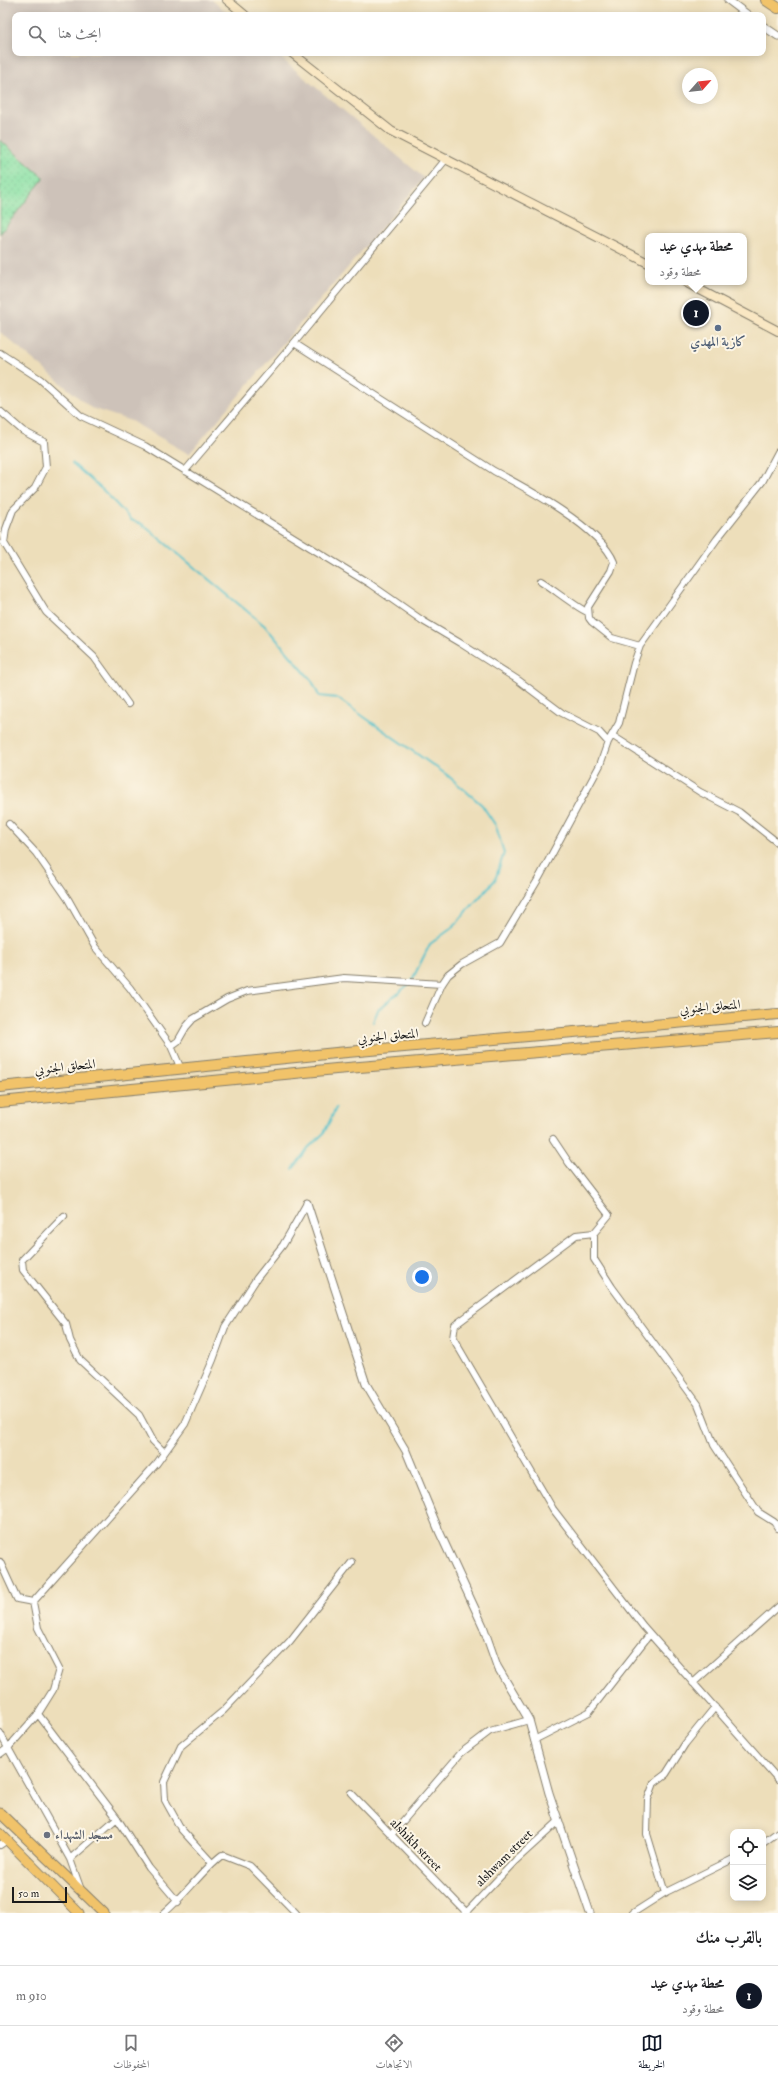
<!DOCTYPE html>
<html lang="ar">
<meta charset="utf-8">
<style>
:root{--surface:#fff;--page:#f2f2f2;--text:#202124;--muted:#757577;--line:#e0e0e0;--accent:#111827}
body{margin:0;font-family:"IM FELL Double Pica",Amiri,serif;background:var(--page);color:var(--text);direction:rtl}
.controls{position:absolute;right:12px;bottom:12px;display:grid;overflow:hidden;border-radius:8px;box-shadow:0 2px 10px #0003}
.controls button{width:36px;height:36px;display:grid;place-items:center;padding:0;border:0;border-bottom:1px solid var(--line);background:var(--surface);color:var(--text);font:20px sans-serif}
.compass{position:absolute;left:682px;top:68px;width:36px;height:36px;border-radius:50%;background:var(--surface);box-shadow:0 2px 10px #0003;rotate:63deg}
.scale{position:absolute;left:12px;bottom:10px;width:55px;box-sizing:border-box;padding-left:4px;border:2px solid #1c1c1c;border-top:0;font-size:11px;line-height:14px;white-space:nowrap;color:#1c1c1c;-webkit-text-stroke:3px #fcf5e5;paint-order:stroke}
.you{position:absolute;left:422px;top:1277px;width:14px;height:14px;margin:-10px;border:3px solid #fff;border-radius:50%;background:#1a73e8;box-shadow:0 0 0 6px #1a73e833}
.badge{display:grid;place-items:center;width:26px;height:26px;border-radius:50%;background:var(--accent);color:#fff;font-size:13px;font-weight:700}
.pin{position:absolute;translate:-50% -50%;border:2px solid #fff;box-shadow:0 1px 4px #0006}
.popup{position:absolute;left:645px;top:233px;width:102px;height:52px;box-sizing:border-box;display:grid;place-content:center;border-radius:8px;background:var(--surface);filter:drop-shadow(0 1px 3px #0005);font-size:13px;white-space:nowrap;color:var(--muted)}
.popup b{font-size:15px;color:var(--text)}
.popup::after{content:'';position:absolute;left:50%;top:100%;margin-left:-8px;border:8px solid transparent;border-top-color:var(--surface)}
.list{margin:0;padding:0;list-style:none}
h2{display:flex;justify-content:space-between;align-items:center;height:52px;margin:0;padding:0 16px;font-size:17px}
h2 small{font-size:13px;font-weight:400;color:var(--muted)}
.list li{display:grid;grid-template-columns:26px 1fr auto;gap:12px;align-items:center;box-sizing:border-box;height:60px;padding:0 16px;border-top:1px solid var(--line)}
.list b{display:block;font-size:15px;white-space:nowrap}
.list p{margin:0;font-size:13px;white-space:nowrap;color:var(--muted)}
.list em{font-size:13px;font-style:normal;color:var(--muted)}
.icon{flex:none;width:22px;height:22px;fill:none;stroke:currentColor;stroke-width:2;stroke-linecap:round;stroke-linejoin:round}
.map{position:relative;flex:none;width:778px;height:1913px;overflow:hidden;direction:ltr}
.search{position:absolute;background:var(--surface);box-shadow:0 2px 10px #0003;left:12px;right:12px;top:12px;height:44px;display:flex;align-items:center;gap:10px;box-sizing:border-box;padding:0 14px;border-radius:8px;color:var(--muted);font-size:15px}
.sheet{height:112px;background:var(--surface)}
nav{display:flex;justify-content:space-around;align-items:center;box-sizing:border-box;height:56px;border-top:1px solid var(--line);background:var(--surface);font-size:11px;color:var(--muted)}
nav a{display:grid;justify-items:center;gap:2px}
nav .on{color:var(--accent)}
.map>svg:first-child{display:block}
.industrial{fill:#cdc2b9}
.park{fill:url(#park-dots);stroke:#527e61}
.lines{fill:none;stroke-linecap:round;stroke-linejoin:round}
.stream{stroke:#52c0ca;stroke-width:2}
.minor-casing{stroke:#847d6b;stroke-width:8}
.tertiary-casing{stroke:#847d6b;stroke-width:9}
.secondary-casing{stroke:#847d6b;stroke-width:10}
.primary-casing{stroke:#847d6b;stroke-width:11}
.trunk-casing{stroke:#847d6b;stroke-width:12}
.minor{stroke:#fff;stroke-width:6}
.tertiary{stroke:#fff;stroke-width:7}
.secondary{stroke:#f9e7c3;stroke-width:8}
.primary{stroke:#f1c36a;stroke-width:9}
.trunk{stroke:#f1c36a;stroke-width:10}
.service-dot{fill:#5c6f8a;stroke:#fcf5e5;stroke-width:1.5}
.worship-dot{fill:#6b7280;stroke:#fcf5e5;stroke-width:1.5}
.labels{text-anchor:middle;dominant-baseline:central;stroke-width:4;stroke-linejoin:round;paint-order:stroke}
.service-label{font-size:13px;font-weight:bold;fill:#4e5e75;stroke:#fcf5e5}
.street-label{font-size:13px;fill:#1c1c1c;stroke:#fcf5e5}
.worship-label{font-size:13px;font-weight:bold;fill:#5b616d;stroke:#fcf5e5;text-anchor:start}
</style>
<div class="map">
<svg width="778" height="1913" viewBox="0 0 778 1913">
<defs>
<pattern id="park-dots" width="8" height="8" patternUnits="userSpaceOnUse"><rect width="8" height="8" fill="#89e1a6"/><path d="M2 2h.1M6 6h.1" fill="none" stroke="#76c08e" stroke-width="1.8" stroke-linecap="round"/></pattern>
</defs>
<rect width="100%" height="100%" fill="#fcf5e5"/>
<filter id="ink" filterUnits="userSpaceOnUse"><feTurbulence type="fractalNoise" baseFrequency=".025" numOctaves="2"/><feDisplacementMap in="SourceGraphic" scale="8" xChannelSelector="R" yChannelSelector="G"/><feConvolveMatrix kernelMatrix="1 2 1 2 8 2 1 2 1" color-interpolation-filters="sRGB"/></filter>
<filter id="wash" filterUnits="userSpaceOnUse"><feTurbulence type="fractalNoise" baseFrequency=".012" numOctaves="4" result="noise"/><feDisplacementMap in="SourceGraphic" scale="16" xChannelSelector="R" yChannelSelector="G"/><feGaussianBlur stdDeviation="0.9" result="paint"/><feColorMatrix in="noise" values="0 0 0 0 0 0 0 0 0 0 0 0 0 0 0 0 0 1.4 0 .05"/><feComposite in="paint" operator="in"/></filter>
<g filter="url(#wash)">
<rect width="100%" height="100%" fill="#eddeba"/>
<path class="industrial" d="M 0,0 L 212,0 L 230,15 L 15,15 L 15,53 L 275,53 L 424,178 L 189,454 L 131,421 L 91,408 L 0,332 Z"/>
<path class="park" d="M 0,140 L 44,178 L 0,234 Z"/>
<g class="lines">
<path class="stream" d="M 72,463 L 105,492 L 131,520 L 142,524 L 265,626 L 312,681 L 319,696 L 337,698 L 447,775 L 482,805 L 496,826 L 504,853 L 495,880 L 452,928 L 430,944 L 412,980
M 373,1022 L 378,1010 L 410,983
M 293,1169 L 308,1148 L 324,1133 L 336,1108"/>
</g>
</g>
<g filter="url(#ink)">
<g class="lines">
<g class="minor-casing">
<path id="minor" d="M 294,343 L 494,471 C 526,488 601,528 614,562 L 611,571 L 588,607 L 589,618 L 592,622 L 612,638 L 640,646
M 0,353 L 40,379 L 81,416 L 145,446 L 370,584 L 423,621 L 460,643 L 518,680 L 562,713 L 599,732 L 608,742
M 0,411 L 23,431 L 44,442 L 46,467 L 35,488 L 13,510 L 6,529 L 4,543 L 46,612 L 94,657 L 128,704
M 185,471 L 294,343 L 447,158
M 541,581 C 550,586 581,611 588,612
M 613,736 L 700,792 L 739,812 L 778,843
M 9,824 L 36,853 L 68,899 L 95,947 L 130,988 L 171,1046 L 181,1069
M 425,1023 L 442,984 L 448,975 L 462,964 L 500,943 L 539,878 L 600,765 L 608,742 L 619,723 L 634,663 L 640,646 L 717,539 L 762,482 L 778,452
M 171,1046 L 178,1041 L 186,1027 L 193,1019 L 227,999 L 247,991 L 344,978 L 442,984
M 553,1139 L 569,1163 L 609,1215 L 594,1233 L 594,1259 L 612,1287 L 698,1404 L 714,1445 L 758,1512 L 774,1522 L 778,1528
M 64,1216 L 22,1260 L 23,1270 L 66,1324 L 70,1340 L 80,1360 L 139,1415 L 153,1441 L 164,1452
M 594,1233 L 576,1235 L 455,1325 L 453,1338 L 553,1509 L 643,1626 L 778,1779
M 0,1562 L 17,1599 L 33,1602
M 693,1683 L 778,1607
M 38,1714 L 117,1818 L 149,1868 L 178,1902
M 0,1733 L 8,1748 L 38,1714 L 53,1690 L 59,1669 L 38,1628 L 33,1602 L 157,1463 L 185,1424 L 213,1360 L 225,1327 L 257,1278 L 283,1245 L 307,1203
M 534,1740 L 589,1712 L 650,1634
M 0,1754 L 8,1748 L 70,1859 L 81,1890
M 351,1793 L 467,1913
M 391,1835 L 461,1753 L 490,1731 L 529,1720
M 763,1843 L 778,1832
M 0,1845 L 7,1840
M 70,1859 L 117,1818
M 212,1863 L 181,1829 L 165,1800 L 164,1782 L 181,1746 L 223,1711 L 290,1641 L 352,1562
M 665,1893 L 647,1834 L 648,1799 L 654,1783 L 666,1774 L 685,1744 L 715,1707
M 164,1913 C 185,1896 200,1872 222,1855 L 250,1866 L 296,1913
M 466,1913 L 515,1861 L 559,1821
M 633,1913 L 666,1892 L 733,1859"/>
</g>
<g class="tertiary-casing">
<path id="tertiary" d="M 728,0 L 748,15
M 763,26 L 778,36
M 307,1203 L 366,1384 L 406,1451 L 439,1531 L 483,1626 L 497,1666 L 529,1720 L 549,1793 L 590,1913"/>
</g>
<g class="secondary-casing">
<path id="secondary" d="M 227,0 L 245,15
M 292,53 L 391,131 L 648,263
M 685,282 L 778,331"/>
</g>
<g class="primary-casing">
<path id="primary" d="M 0,1813 L 104,1913
M 0,1833 L 79,1913"/>
</g>
<g class="trunk-casing">
<path id="trunk" d="M 766,0 L 778,8
M 0,1087 L 336,1053 L 778,1014
M 0,1102 L 336,1069 L 778,1032"/>
</g>
<use href="#minor" class="minor"/>
<use href="#tertiary" class="tertiary"/>
<use href="#secondary" class="secondary"/>
<use href="#primary" class="primary"/>
<use href="#trunk" class="trunk"/>
</g>
</g>
<circle class="service-dot" cx="718" cy="328" r="4"/>
<circle class="worship-dot" cx="47" cy="1835" r="4"/>
<g class="labels">
<g class="service-label">
<text x="718" y="342">كازية المهدي</text>
</g>
<g class="street-label">
<text transform="translate(710 1007) rotate(-5)">المتحلق الجنوبي</text>
<text transform="translate(388 1036) rotate(-5)">المتحلق الجنوبي</text>
<text transform="translate(65 1067) rotate(-6)">المتحلق الجنوبي</text>
<text transform="translate(416 1845) rotate(46)">alshikh street</text>
<text transform="translate(504 1858) rotate(-45)">alshwam street</text>
</g>
<g class="worship-label">
<text x="55" y="1835">مسجد الشهداء</text>
</g>
</g>
</svg>
<div class="controls">
<button><svg class="icon" aria-label="locate" viewBox="0 0 24 24"><circle cx="12" cy="12" r="6"/><path d="M12 2v4M12 18v4M2 12h4M18 12h4"/></svg></button>
<button><svg class="icon" aria-label="layers" viewBox="0 0 24 24"><path d="M12 4l9 5-9 5-9-5zM3 14l9 5 9-5"/></svg></button>
</div>
<svg class="compass" viewBox="-18 -18 36 36"><path d="M0-13l5 13h-10z" fill="#e53935"/><path d="M0 13l5-13h-10z" fill="#757577"/></svg>
<div class="scale">50 m</div>
<div class="you"></div>
<div class="pin badge" style="left:696px;top:313px">1</div>
<div class="popup"><b>محطة مهدي عيد</b>محطة وقود</div>
<div class="search"><svg class="icon" aria-label="search" viewBox="0 0 24 24"><circle cx="10" cy="10" r="6"/><path d="M15 15l6 6"/></svg>ابحث هنا</div>
</div>
<section class="sheet">
<h2>بالقرب منك<small></small></h2>
<ul class="list">
<li><span class="badge">1</span><div><b>محطة مهدي عيد</b><p>محطة وقود</p></div><em>910 m</em></li>
</ul>
</section>
<nav>
<a class="on"><svg class="icon" aria-label="map" viewBox="0 0 24 24"><path d="M3 6l6-2 6 2 6-2v14l-6 2-6-2-6 2zM9 4v14M15 6v14"/></svg>الخريطة</a>
<a><svg class="icon" aria-label="directions" viewBox="0 0 24 24"><path d="M12 3l9 9-9 9-9-9zM9 14v-3h6M13 9l2 2-2 2"/></svg>الاتجاهات</a>
<a><svg class="icon" aria-label="saved" viewBox="0 0 24 24"><path d="M7 4h10v16l-5-4-5 4z"/></svg>المحفوظات</a>
</nav>
